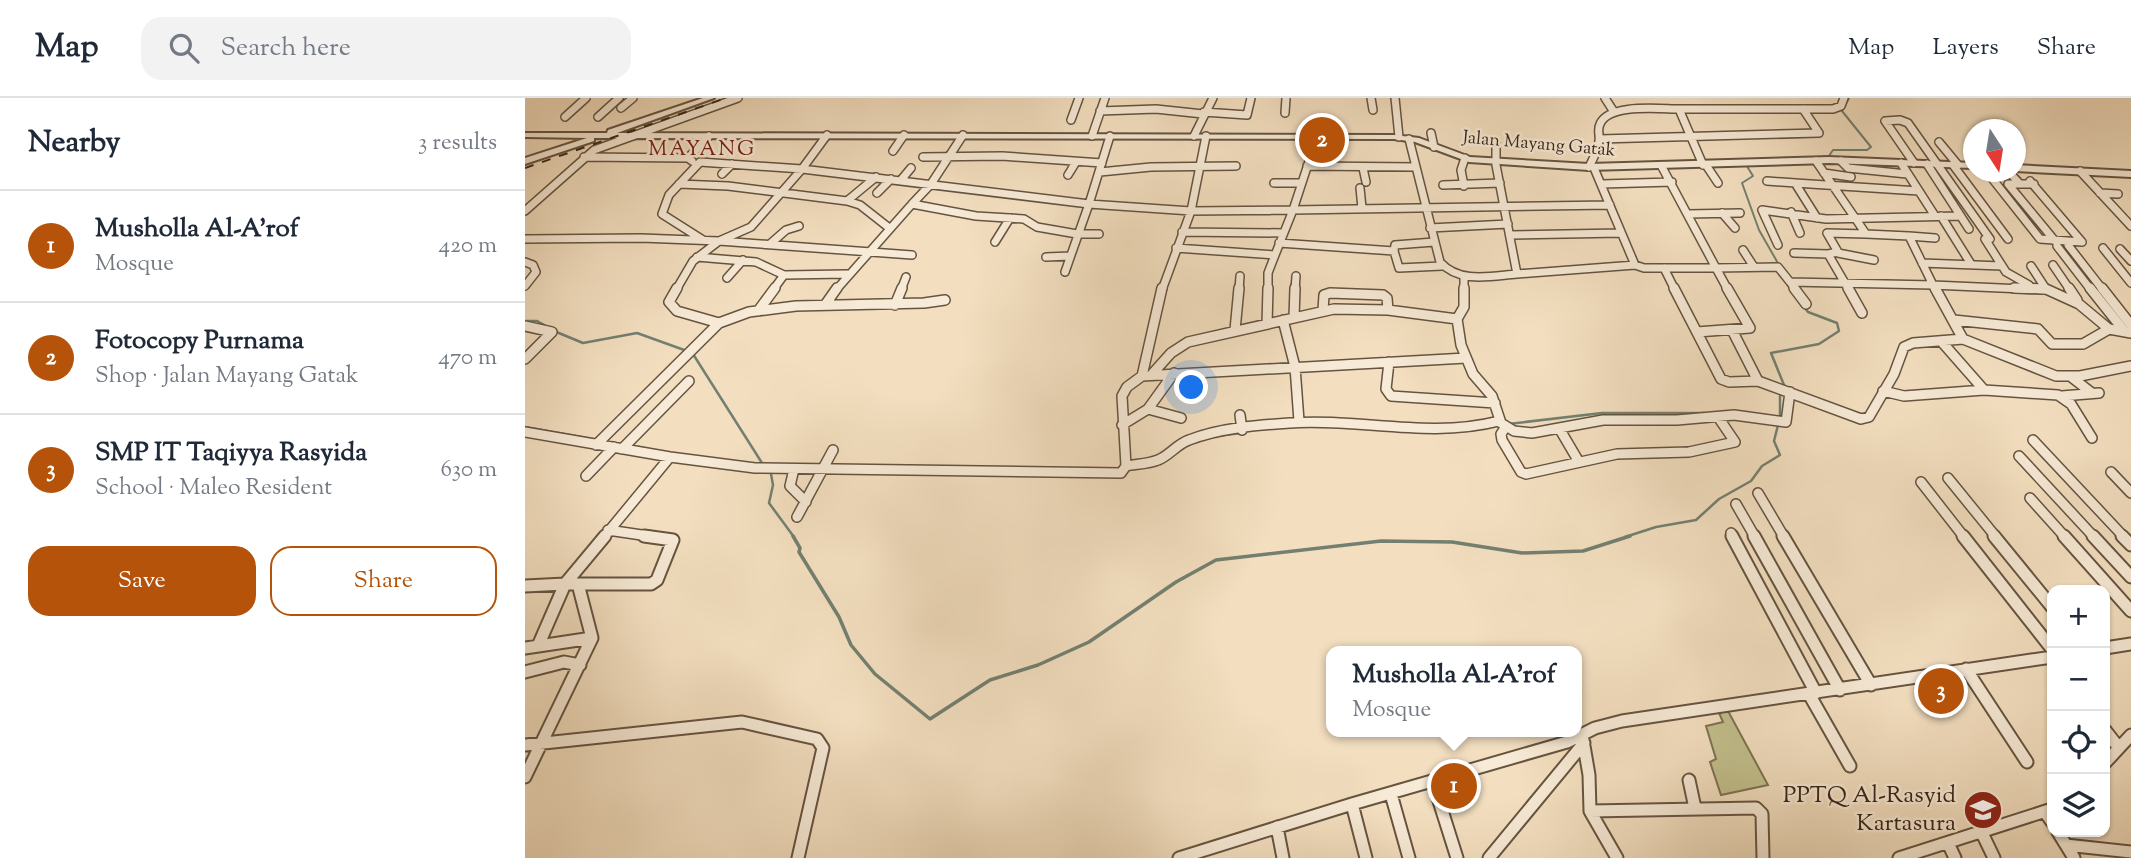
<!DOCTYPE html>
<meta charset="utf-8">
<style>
:root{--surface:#fff;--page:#f2f2f3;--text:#1f2937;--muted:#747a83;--line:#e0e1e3;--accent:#b45309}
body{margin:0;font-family:"Sorts Mill Goudy",serif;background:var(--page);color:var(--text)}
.controls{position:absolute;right:21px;bottom:21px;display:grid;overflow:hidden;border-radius:14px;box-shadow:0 2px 5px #0004}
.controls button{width:63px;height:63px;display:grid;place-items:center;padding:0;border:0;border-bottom:2px solid var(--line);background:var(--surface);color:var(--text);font:35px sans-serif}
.compass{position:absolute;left:1438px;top:21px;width:63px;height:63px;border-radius:50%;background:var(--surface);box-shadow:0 2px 5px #0004;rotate:168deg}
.you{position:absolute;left:667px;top:290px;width:24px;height:24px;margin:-18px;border:5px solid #fff;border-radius:50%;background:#1a73e8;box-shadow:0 0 0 10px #1a73e833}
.badge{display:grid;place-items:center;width:46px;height:46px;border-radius:50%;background:var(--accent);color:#fff;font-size:23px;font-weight:700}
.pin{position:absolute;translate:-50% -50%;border:4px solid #fff;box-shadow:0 2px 7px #0006}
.popup{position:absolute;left:801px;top:548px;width:256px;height:91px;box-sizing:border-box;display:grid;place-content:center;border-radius:14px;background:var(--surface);filter:drop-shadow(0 2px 5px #0005);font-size:23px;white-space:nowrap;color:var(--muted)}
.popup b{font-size:26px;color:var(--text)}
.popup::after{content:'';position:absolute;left:50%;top:100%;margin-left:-14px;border:14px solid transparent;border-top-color:var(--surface)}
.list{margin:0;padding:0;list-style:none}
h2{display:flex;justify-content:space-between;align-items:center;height:91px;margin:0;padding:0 28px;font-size:30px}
h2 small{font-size:23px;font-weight:400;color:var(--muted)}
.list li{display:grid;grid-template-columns:46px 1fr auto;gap:21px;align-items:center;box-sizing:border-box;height:112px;padding:0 28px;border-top:2px solid var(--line)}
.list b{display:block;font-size:26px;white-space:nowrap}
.list p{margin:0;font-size:23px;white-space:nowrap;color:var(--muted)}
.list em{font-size:23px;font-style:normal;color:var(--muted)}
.actions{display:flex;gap:14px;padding:21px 28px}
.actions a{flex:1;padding:16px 0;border:2px solid var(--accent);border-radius:21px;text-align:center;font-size:24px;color:var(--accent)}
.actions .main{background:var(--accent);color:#fff}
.icon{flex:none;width:38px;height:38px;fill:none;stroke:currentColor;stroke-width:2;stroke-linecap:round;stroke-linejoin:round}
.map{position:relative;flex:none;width:1606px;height:760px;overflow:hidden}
header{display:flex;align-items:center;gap:42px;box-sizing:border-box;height:98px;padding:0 35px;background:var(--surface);border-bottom:2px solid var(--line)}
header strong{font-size:33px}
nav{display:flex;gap:38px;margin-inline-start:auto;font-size:24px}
.search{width:490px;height:63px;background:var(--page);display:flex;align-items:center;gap:18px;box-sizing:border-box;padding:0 24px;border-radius:21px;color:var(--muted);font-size:26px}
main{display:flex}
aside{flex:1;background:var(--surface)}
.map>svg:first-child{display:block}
.green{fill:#c2c08d;stroke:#7c7252;stroke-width:2}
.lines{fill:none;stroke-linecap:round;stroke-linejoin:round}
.stream-far2{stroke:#738071;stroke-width:2}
.stream-far1{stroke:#738071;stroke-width:2.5}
.stream{stroke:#738071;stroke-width:3.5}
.minor-far2-casing{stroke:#655440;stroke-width:10}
.minor-far1-casing{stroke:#655440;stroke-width:12}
.minor-casing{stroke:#655440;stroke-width:15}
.tertiary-casing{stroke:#655440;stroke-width:4}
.minor-far2{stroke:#f7ead6;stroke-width:7}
.minor-far1{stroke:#f7ead6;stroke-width:9}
.minor{stroke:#f7ead6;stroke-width:11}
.tertiary{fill:#f7ead6;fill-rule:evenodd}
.rail{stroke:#362516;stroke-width:2;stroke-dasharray:9 9;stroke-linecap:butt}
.labels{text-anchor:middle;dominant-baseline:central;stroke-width:5;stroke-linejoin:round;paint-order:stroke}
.far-street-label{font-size:18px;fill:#362516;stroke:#f7ead6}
.far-quarter-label{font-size:21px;letter-spacing:2px;fill:#7a1f14;stroke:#f7ead6}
.near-poi-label{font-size:24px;fill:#362516;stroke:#f7ead6;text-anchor:end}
</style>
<header>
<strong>Map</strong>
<div class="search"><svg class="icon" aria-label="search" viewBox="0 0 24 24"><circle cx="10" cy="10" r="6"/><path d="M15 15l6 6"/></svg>Search here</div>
<nav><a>Map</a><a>Layers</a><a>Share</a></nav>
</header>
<main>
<aside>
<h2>Nearby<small>3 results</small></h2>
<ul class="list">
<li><span class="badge">1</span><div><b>Musholla Al-A'rof</b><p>Mosque</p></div><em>420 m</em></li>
<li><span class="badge">2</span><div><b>Fotocopy Purnama</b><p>Shop · Jalan Mayang Gatak</p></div><em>470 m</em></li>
<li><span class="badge">3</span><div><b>SMP IT Taqiyya Rasyida</b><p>School · Maleo Resident</p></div><em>630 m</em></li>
</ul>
<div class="actions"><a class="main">Save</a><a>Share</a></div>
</aside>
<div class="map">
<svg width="1606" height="760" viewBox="0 0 1606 760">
<rect width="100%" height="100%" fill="#f3dfc0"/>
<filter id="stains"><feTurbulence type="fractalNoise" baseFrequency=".00286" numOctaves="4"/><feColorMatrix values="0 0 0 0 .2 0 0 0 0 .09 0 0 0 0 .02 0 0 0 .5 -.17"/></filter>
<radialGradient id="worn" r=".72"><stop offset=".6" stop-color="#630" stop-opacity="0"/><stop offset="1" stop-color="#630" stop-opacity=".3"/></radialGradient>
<path class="green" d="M 1203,613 L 1243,687 L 1196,697 L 1185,664 L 1191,661 L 1181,628 L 1198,624 L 1194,615 Z"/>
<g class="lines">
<path class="stream-far2" d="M 1312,8 L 1315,0
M 1302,61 L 1308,52 L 1342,52 L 1346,49 L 1317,13 L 1324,0
M 1220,65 L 1228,78 L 1217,85 L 1234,132 L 1254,167"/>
<path class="stream-far1" d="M 0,223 L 12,223 L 23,229
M 29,233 L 58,245 L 112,235 L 162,253
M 168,256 L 237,365
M 1259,287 L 1246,255 L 1294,246 L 1314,233 L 1312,225 L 1283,214 L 1279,209
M 1255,296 L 1255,320
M 983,326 L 1077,315 L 1179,315
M 0,329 L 67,341
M 921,334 L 942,333
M 692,338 L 716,335
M 114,349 L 129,352
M 246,376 L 248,387 L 244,405 L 269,439
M 1100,439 L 1131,429 L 1171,422 L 1194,401 L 1226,383 L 1237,368 L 1255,357 L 1249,343 L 1253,327"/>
<path class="stream" d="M 268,438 L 275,450 L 274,454 L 314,519 L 326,547 L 350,576 L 405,621 L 465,582 L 513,567 L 564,544 L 651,484 L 691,462 L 856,443 L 927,444 L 997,455 L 1058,453 L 1105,438"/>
<g class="minor-far2-casing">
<path id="minor-far2" d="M 846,0 L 848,12
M 870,0 L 874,39
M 1080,0 L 1089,14
M 96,10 L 108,0
M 1154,11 L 1308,11 L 1316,8 L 1319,0
M 575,13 L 631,11 L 678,16
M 679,14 L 722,17 L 726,0
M 760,15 L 761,0
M 40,19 L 61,0
M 73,19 L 94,0
M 546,22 L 554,0
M 906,35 L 909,49
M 438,37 L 406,86 L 387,106 L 451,118 L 499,121 L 512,129 L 552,136 L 574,136
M 567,38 L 580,0
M 669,38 L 688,0
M 884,41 L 915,164 C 935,186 966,178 992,176 L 971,67 L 971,46
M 1075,41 L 1294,35 L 1278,11
M 1414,44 L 1433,67
M 368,53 L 379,37
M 59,59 L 163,60
M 398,59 L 477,58 L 577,65
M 167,63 L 163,60 L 184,38
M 1291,63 L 1341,136 L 1384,138 L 1408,187 L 1522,192
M 1316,63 L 1323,70 L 1382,76
M 1376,65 L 1410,118
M 1389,65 L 1360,23 L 1375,22 L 1383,25 L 1465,141
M 1402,66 L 1444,131
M 1181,67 L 1193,85
M 1428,67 L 1483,141
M 782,68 L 891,69
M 1064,69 C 1068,61 1073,52 1074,43 C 1075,37 1072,32 1075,26 C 1084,5 1135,11 1154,11 L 1178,67
M 838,70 L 841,84
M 1069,70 L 1110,167
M 1555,73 L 1606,128
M 575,74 L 626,69 L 711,68
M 1462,74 L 1515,141 L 1557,144
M 1484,74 L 1495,86
M 1299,75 L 1326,79
M 197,76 L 207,66
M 543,77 L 551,64
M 351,79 L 322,103 L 335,107 L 363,129
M 376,82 L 386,70
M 1242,83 L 1271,85
M 1505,83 L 1557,144
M 749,85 L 776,85
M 154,86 L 203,88 L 322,103
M 1077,86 L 1147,84
M 1509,86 L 1483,86 L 1530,143
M 918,87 L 975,85
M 939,88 L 936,72 L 940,60
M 835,90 L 837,110
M 352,95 L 366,81
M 1575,95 L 1593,96
M 0,113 L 69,52 L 213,0
M 1266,114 L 1275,135
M 1197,115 L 1210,130
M 1163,116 L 1215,115
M 1416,118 L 1446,166
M 1292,120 L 1270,85 L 1394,93
M 905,130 L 983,126
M 657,134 L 758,135
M 985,137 L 1096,135
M 1384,138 L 1410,140
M 0,141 L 116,140 L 194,143
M 1460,141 L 1481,174 L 1504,187
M 178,142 L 137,116 L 144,97 L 175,64 L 277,71 L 302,37
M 470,144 L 485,120
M 754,145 L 869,153 L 870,147 L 909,144
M 245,146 L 261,132 L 274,128
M 1253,147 L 1237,112 L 1301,121 L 1435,118
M 1543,147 L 1578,192
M 1532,148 L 1566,192
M 651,150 L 750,157 L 768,112 L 1085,107
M 1578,150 L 1606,185
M 1595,151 L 1606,163
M 1218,152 L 1229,169
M 869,153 L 874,170 L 917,168
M 1269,155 L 1303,156
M 1313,155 L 1349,162
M 387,157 L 194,143 L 226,129 L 277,71 L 564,106 L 585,38
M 172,159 L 231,164 L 259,177 L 322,176
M 521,159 L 545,158
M 0,164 L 8,167 L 11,174 L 0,188
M 1397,165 L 1477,168
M 1528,167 L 1545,192
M 1506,168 L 1521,191
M 1139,170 L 1150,192
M 540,174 L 564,106 L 666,113 L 768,112 L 792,39
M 992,176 L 1110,167 L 1119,170 L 1191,170 L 1137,69
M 939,178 L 939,192
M 202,180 L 218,162
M 1265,184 L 1271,192
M 151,192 L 168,163 L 194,143
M 248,192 L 259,177
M 311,192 L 387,106
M 376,192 L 381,179
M 637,192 L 666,113 L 681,38
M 714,192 L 715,178
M 743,192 L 743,175 L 750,157
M 770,192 L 771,178
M 1203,192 L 1191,170 L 1253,169 L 1265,184 L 1408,187 L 1411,192
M 1324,192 L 1303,156 L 1313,154 L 1302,135 L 1341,136"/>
</g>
<g class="minor-far1-casing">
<path id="minor-far1" d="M 152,190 L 144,204 L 152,213 L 194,225
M 939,190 L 939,209 L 932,221 L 936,247 L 948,276 L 967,298 L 976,325 L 989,333 L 1007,335 L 1078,322 L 1152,322 L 1209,317 L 1261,324 L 1265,294
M 1149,190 L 1196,281 L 1204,284 L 1233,283 L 1336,321 L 1344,319 L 1369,276 L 1379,249 L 1388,245 L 1438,241 L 1410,190
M 1269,190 L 1281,206
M 1323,190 L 1337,215
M 1489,190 L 1521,191 L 1554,206 L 1584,231 L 1606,235
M 1544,190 L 1552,202
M 1565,190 L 1600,234
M 1577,190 L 1606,227
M 300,207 L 312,190
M 370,207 L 377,190
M 798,212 L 799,197 L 805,195 L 858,197 L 862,200 L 863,212
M 233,213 L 250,190
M 769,219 L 770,190
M 758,222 L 770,269 L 774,323
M 1429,222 L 1513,231 L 1527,246 L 1558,246 L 1584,231
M 742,226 L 743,190
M 0,228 L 27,234 L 0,261
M 710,232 L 714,190
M 1207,232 L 1233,283
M 1172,234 L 1225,230 L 1202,190
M 1438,241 L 1531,278 L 1555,278 L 1606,268
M 1416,243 L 1459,292
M 864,264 L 861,291 L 866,298 L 970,305
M 628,275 L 646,255 L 663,244 L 809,211 L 863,212 L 932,221
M 617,278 L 637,190
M 1545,278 L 1567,295
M 1358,293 L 1379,298 L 1459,292 L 1533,297 L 1546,306 L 1567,340
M 1537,298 L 1574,295
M 623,311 L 656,320
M 715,317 L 717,332
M 597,327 L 623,311 L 649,275
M 980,330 L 976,336 L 977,342 L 996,374 L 1001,376 L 1092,356 L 1164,354 L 1210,344 L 1193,319
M 1034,330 L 1054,364
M 0,334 L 145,359 L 230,370 L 596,375 L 601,368 L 597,298 L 602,289 L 617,278 L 941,260
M 1508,342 L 1599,439
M 71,347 L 194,225 L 224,214 L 271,208 L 399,205 L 420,202
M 97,351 L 164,283
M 1494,358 L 1569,439
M 601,368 C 611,366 623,366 633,362 C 644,358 652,346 664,342 C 695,330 733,327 765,325 C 835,320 904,341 974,323
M 269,371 L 265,388 L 281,404
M 1586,374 L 1606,395
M 61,378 L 89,349
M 1423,380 L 1471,439
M 1396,384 L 1439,439
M 1233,395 L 1259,439
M 1505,400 L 1540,439
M 1211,406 L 1230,439
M 272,419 L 308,352
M 83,432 L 130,439
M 1206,435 L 1208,439
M 79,439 L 145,359"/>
</g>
<g class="minor-casing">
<path id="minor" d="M 1207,438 L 1291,595
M 1229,438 L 1315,592
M 1258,438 L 1346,587
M 1438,438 L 1527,551
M 1469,438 L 1527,509
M 1539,438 L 1606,513
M 1568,438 L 1606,479
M 1597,438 L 1606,447
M 53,486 L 126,486 L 132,482 L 148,442 L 119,438
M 0,488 L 40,486 L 13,548
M 0,550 L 67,540
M 1580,550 L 1606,546
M 1441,571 L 1502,664
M 0,574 L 39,564 L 55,567
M 1284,596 L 1325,668
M 1580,632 L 1594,650
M 1058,642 L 1064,677 L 1065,713 L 1092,760
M 0,647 L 217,624 L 292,641 L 298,650 L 273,760
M 1580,665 L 1606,637
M 0,679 L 67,540 L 53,486 L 40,486 L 80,438
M 1164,682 L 1170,710
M 908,684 L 932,760
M 866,696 L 884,760
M 827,706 L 841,760
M 1065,713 L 1231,710 L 1237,716 L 1238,760
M 1520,714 L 1527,724
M 752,729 L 758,760
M 1533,734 L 1549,760
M 1457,735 L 1469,760
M 1423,745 L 1430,760
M 1541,747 L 1606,754
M 654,760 L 827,706 L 1042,644 L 1070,630 L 1097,623 L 1527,559
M 964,760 L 1059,645
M 1374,760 L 1527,711"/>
</g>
<g class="tertiary-casing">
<path id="tertiary" d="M 178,0 L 189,0 L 92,35 L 869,37 L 894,40 L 945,59 L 1064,66 L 1304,59 L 1448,65 L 1448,70 L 1304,65 L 1064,72 L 944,64 L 890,44 L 869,41 L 69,40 L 69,43 L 0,66 L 0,60 L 62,40 L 0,39 L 0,35 L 82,35 L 83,32 Z
M 1490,67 L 1606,73 L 1606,79 L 1490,73 Z"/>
</g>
<use href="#minor-far2" class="minor-far2"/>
<use href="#minor-far1" class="minor-far1"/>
<use href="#minor" class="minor"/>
<use href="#tertiary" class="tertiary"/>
<path class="rail" d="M 0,70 L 201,0"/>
</g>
<defs>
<g id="school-disc" transform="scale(2.0125)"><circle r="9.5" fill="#8f2418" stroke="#f7ead6"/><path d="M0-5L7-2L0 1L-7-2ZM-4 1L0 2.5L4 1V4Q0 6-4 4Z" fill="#fff"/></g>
</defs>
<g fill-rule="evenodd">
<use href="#school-disc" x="1458" y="712"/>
</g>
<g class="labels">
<g class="far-street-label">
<text transform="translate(1014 47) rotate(5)">Jalan Mayang Gatak</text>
</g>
<g class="far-quarter-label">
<text x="177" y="52">MAYANG</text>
</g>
<g class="near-poi-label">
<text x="1431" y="698">PPTQ Al-Rasyid<tspan x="1431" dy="28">Kartasura</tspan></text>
</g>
</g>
<rect width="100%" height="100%" filter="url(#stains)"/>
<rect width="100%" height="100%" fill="url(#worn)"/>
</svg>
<div class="controls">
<button>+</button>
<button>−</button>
<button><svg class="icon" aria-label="locate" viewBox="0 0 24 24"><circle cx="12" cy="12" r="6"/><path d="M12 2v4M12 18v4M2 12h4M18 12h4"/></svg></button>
<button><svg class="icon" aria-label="layers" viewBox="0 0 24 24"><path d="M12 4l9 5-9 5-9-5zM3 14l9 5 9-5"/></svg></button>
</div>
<svg class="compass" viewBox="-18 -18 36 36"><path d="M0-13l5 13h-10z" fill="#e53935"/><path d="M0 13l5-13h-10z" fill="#747a83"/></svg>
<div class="you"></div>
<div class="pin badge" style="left:929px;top:688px">1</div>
<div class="popup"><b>Musholla Al-A'rof</b>Mosque</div>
<div class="pin badge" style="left:797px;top:42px">2</div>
<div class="pin badge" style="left:1416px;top:593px">3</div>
</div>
</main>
